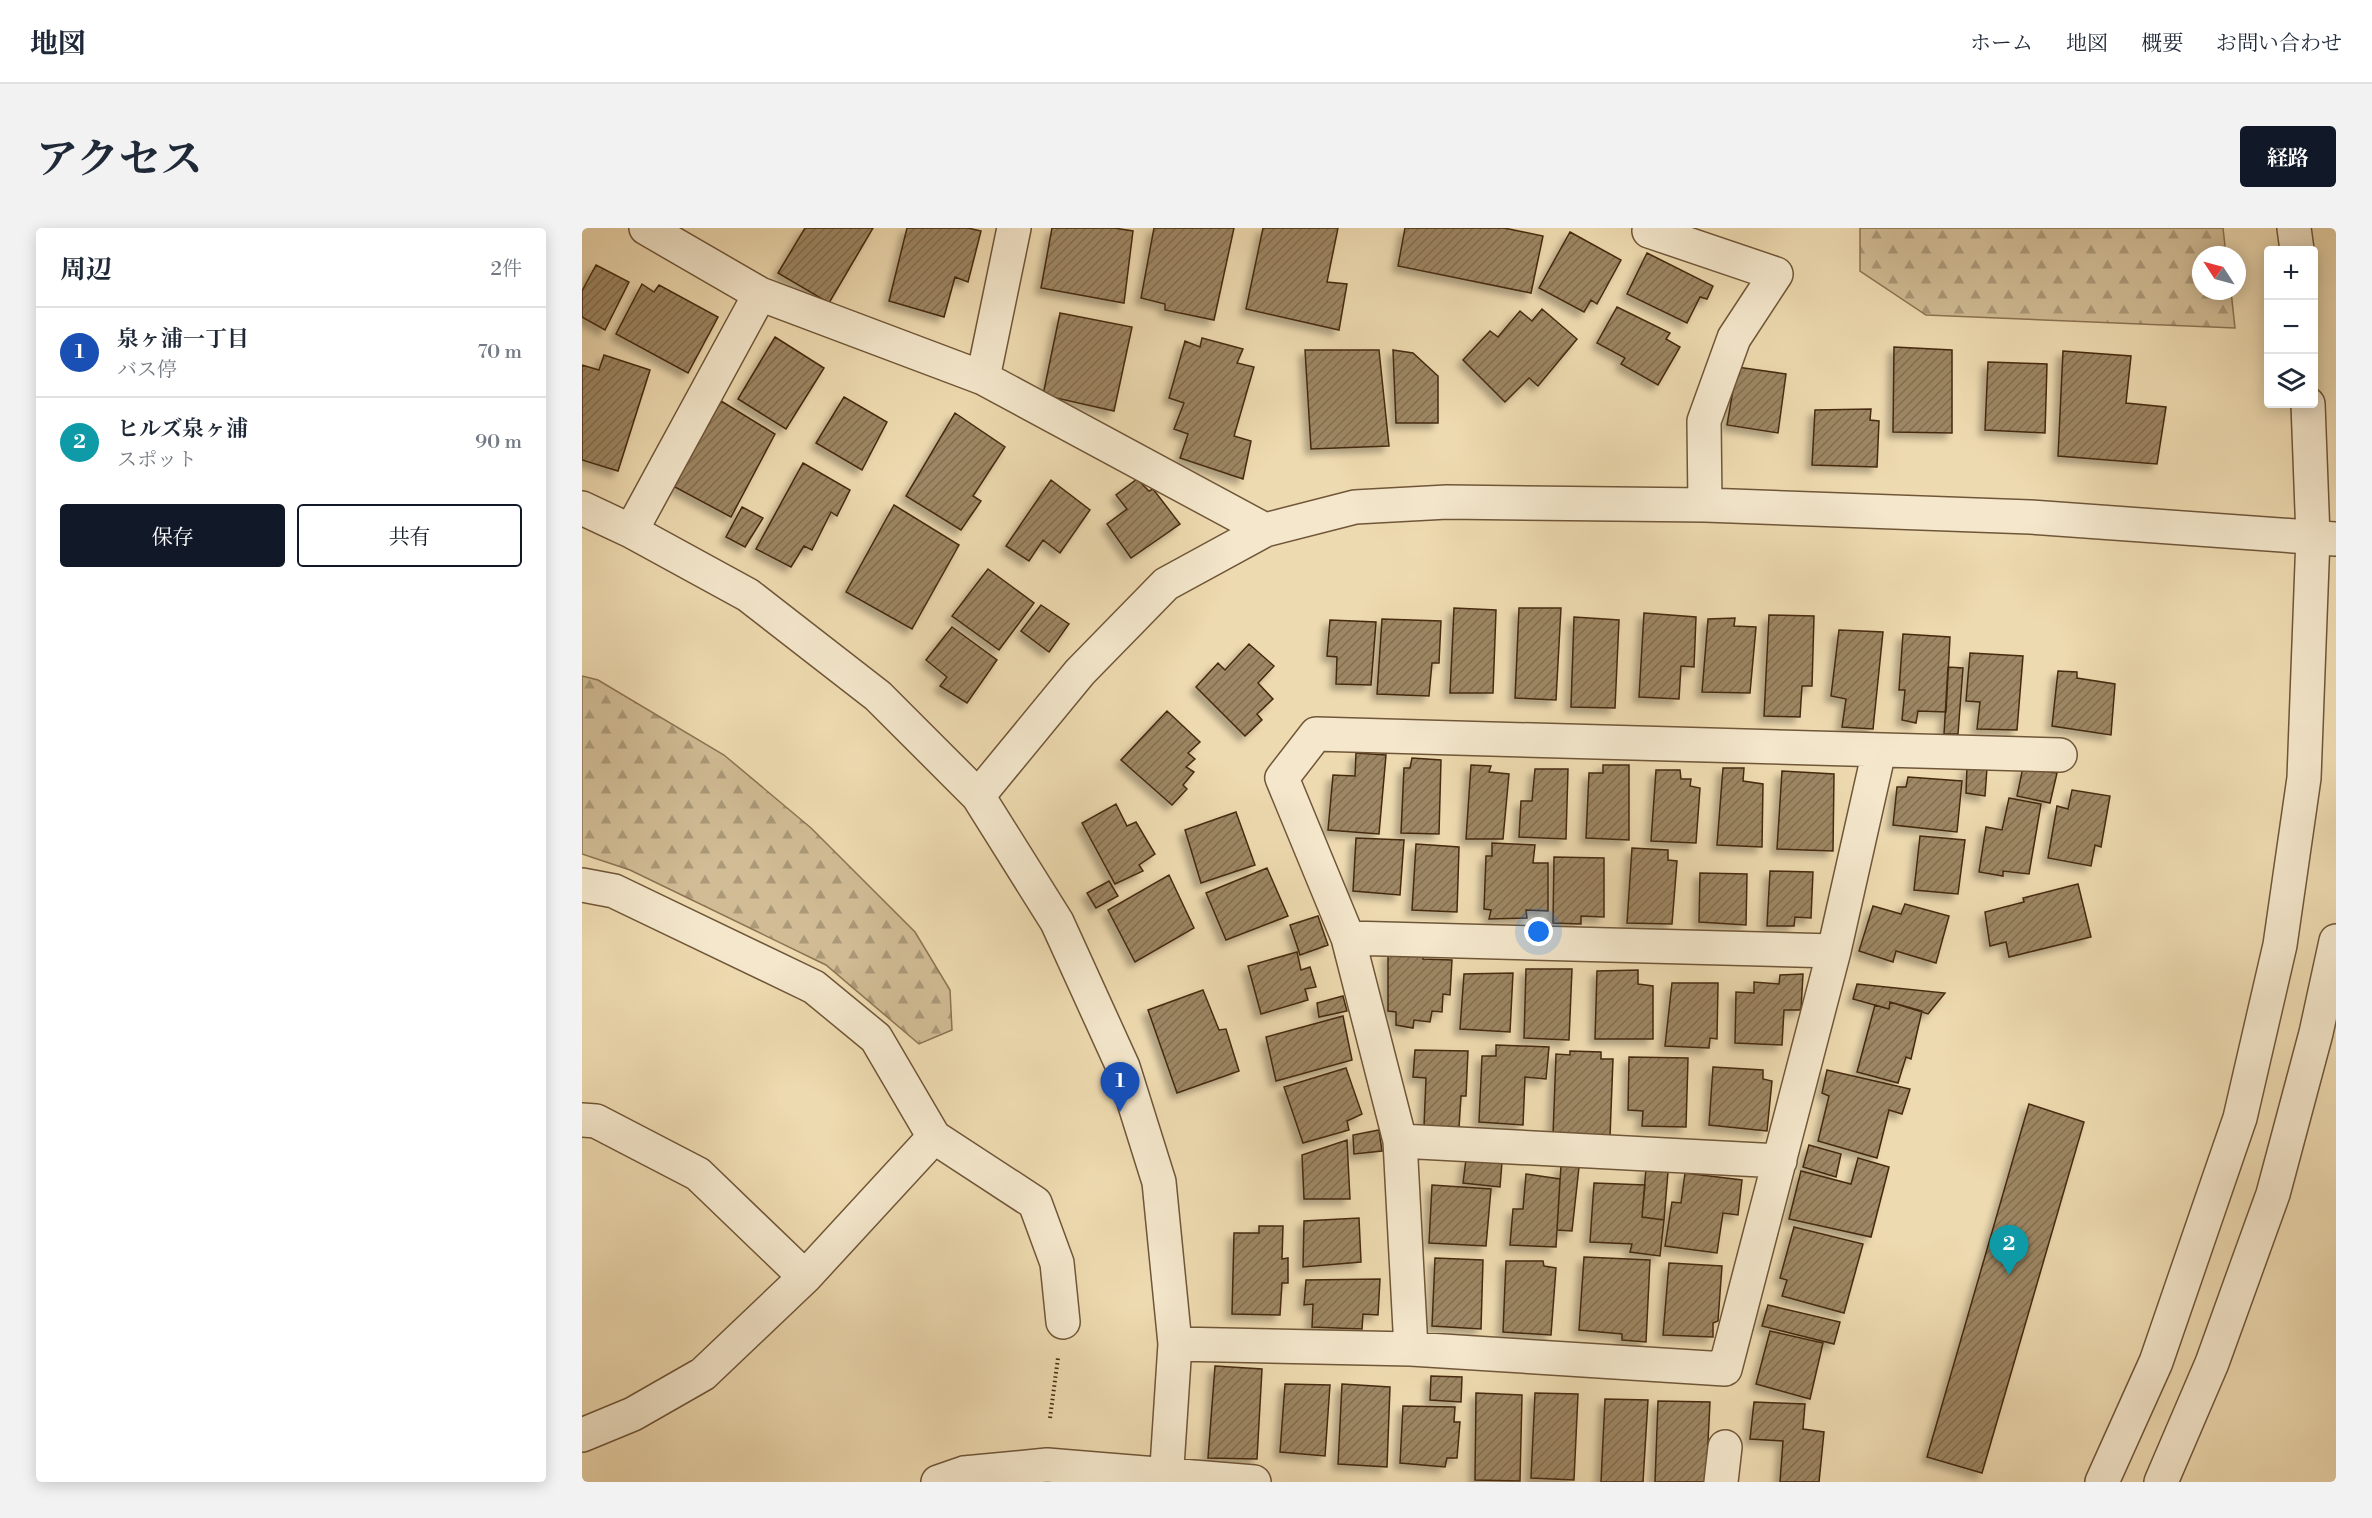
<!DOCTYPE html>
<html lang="ja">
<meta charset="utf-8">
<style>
:root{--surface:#fff;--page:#f2f2f3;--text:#1f2937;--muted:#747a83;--line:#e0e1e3;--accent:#111827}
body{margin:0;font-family:"Libre Bodoni","Noto Serif JP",serif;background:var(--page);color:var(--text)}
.controls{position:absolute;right:18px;top:18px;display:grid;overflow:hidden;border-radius:6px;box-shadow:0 3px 15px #0003}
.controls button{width:54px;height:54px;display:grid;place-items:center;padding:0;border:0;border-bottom:2px solid var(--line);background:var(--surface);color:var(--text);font:30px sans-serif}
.compass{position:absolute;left:1610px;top:18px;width:54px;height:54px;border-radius:50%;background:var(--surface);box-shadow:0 3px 15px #0003;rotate:306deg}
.you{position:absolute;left:957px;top:704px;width:21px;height:21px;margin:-15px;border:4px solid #fff;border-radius:50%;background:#1a73e8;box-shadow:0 0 0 9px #1a73e833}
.badge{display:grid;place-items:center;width:39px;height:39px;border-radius:50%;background:var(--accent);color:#fff;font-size:20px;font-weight:700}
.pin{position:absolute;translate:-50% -50px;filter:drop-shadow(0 2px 3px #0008)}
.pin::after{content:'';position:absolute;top:32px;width:21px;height:18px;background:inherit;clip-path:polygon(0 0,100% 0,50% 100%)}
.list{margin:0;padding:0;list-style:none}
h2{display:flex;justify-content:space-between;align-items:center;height:78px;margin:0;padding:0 24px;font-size:26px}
h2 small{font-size:20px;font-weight:400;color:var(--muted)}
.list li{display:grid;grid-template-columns:39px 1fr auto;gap:18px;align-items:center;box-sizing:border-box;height:90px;padding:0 24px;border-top:2px solid var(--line)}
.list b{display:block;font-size:22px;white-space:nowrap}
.list p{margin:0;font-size:20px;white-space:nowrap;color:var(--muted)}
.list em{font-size:20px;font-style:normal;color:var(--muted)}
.actions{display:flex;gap:12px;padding:18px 24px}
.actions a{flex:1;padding:14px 0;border:2px solid var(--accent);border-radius:6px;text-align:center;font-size:21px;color:var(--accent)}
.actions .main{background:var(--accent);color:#fff}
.icon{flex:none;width:33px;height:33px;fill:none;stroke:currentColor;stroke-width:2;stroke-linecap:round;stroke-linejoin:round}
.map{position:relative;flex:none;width:1754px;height:1254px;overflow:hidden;border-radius:6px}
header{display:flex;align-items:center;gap:36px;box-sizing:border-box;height:84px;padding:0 30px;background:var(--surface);border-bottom:2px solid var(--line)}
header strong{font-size:28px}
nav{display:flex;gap:33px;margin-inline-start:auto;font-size:21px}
.intro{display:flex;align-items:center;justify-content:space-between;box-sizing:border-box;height:144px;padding:0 36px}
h1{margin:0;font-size:42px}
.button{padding:15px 27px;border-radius:6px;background:var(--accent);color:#fff;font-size:21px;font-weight:700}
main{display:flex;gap:36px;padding:0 36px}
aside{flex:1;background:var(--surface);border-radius:6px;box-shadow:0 3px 15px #0003}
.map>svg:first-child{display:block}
.forest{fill:url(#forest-firs);stroke:#8c7352;stroke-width:1.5}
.building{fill:url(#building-hatch);stroke:#462a10;stroke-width:1.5;filter:url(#shadow)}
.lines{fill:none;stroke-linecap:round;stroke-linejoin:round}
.minor-casing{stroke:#705638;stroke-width:36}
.path{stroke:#462a10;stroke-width:4;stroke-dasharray:1.5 3;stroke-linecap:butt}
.minor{stroke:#f4e7cc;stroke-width:33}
</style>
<header>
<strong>地図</strong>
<nav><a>ホーム</a><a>地図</a><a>概要</a><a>お問い合わせ</a></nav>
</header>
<div class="intro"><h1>アクセス</h1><a class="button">経路</a></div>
<main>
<aside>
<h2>周辺<small>2件</small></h2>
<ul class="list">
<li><span class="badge" style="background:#1a4fb4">1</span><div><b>泉ヶ浦一丁目</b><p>バス停</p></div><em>70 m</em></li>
<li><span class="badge" style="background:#0f9aa8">2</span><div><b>ヒルズ泉ヶ浦</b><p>スポット</p></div><em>90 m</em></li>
</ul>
<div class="actions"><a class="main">保存</a><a>共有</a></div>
</aside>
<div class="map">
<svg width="1754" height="1254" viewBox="0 0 1754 1254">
<defs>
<pattern id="forest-firs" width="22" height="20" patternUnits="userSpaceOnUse" patternTransform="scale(1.5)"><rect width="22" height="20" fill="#d1bc95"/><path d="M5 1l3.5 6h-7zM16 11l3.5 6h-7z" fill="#ab9978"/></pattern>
<pattern id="building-hatch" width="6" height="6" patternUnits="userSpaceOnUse" patternTransform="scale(1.5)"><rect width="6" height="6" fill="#9d8663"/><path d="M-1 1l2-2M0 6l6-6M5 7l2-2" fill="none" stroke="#826e50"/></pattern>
<filter id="shadow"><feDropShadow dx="-5.5" dy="5.5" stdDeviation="3" flood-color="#0004"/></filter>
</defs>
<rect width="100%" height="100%" fill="#eedab0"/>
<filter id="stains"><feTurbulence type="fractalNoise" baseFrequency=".00333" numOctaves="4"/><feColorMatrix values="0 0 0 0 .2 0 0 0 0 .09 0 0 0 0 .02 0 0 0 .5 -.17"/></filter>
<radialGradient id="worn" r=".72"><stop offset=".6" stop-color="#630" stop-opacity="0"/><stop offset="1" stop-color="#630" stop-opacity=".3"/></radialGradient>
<path class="forest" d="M 1278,0 L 1641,0 L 1644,27 L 1619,27 L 1619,63 L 1649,63 L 1653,100 L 1344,87 L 1278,43 Z
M 0,448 L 16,452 L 142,527 L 229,600 L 333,704 L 368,762 L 370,802 L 337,816 L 244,737 L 48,642 L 0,626 Z"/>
<path class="building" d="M 223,0 L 291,0 L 247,75 L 196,45 Z
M 325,0 L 386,0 L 399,3 L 386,54 L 373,49 L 362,89 L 307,73 Z
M 470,0 L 532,0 L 551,3 L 542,75 L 459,60 Z
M 572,0 L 652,0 L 632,92 L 583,82 L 583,76 L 559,70 Z
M 681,0 L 756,0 L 745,54 L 765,56 L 757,102 L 664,81 Z
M 823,0 L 922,0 L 961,8 L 949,65 L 816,38 Z
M 988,4 L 1039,32 L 1015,76 L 1009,72 L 1002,84 L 957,60 Z
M 1065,25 L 1131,58 L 1125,71 L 1118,69 L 1105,95 L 1045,66 Z
M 14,37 L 47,54 L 23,102 L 0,89 L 0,63 Z
M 60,56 L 72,64 L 77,57 L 136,89 L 106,145 L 34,106 Z
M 1035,79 L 1088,105 L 1084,111 L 1098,119 L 1076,157 L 1039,136 L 1043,130 L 1015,115 Z
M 960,81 L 995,111 L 956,158 L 947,150 L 923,174 L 881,132 L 908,103 L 916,109 L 938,83 L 950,93 Z
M 478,85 L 550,99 L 532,183 L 461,167 Z
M 193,109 L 242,140 L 204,201 L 156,171 Z
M 620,110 L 661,121 L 655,135 L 672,139 L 652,208 L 669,213 L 661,251 L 598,230 L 606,206 L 592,201 L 602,175 L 587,170 L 603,113 L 618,119 Z
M 1312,119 L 1370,122 L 1370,205 L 1311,204 Z
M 723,122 L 797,122 L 807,218 L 729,221 Z
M 811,122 L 831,125 L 856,148 L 856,195 L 814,195 Z
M 1481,123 L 1549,128 L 1544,175 L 1584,179 L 1575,236 L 1476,228 Z
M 22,127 L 68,142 L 36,243 L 0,232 L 0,137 L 17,142 Z
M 1406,134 L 1465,136 L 1463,205 L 1403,202 Z
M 1155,139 L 1204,146 L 1196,205 L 1145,197 Z
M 262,169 L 305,194 L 280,242 L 234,215 Z
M 139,173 L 193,206 L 149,289 L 91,258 Z
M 1289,181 L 1288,192 L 1297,193 L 1295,239 L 1230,237 L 1233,182 Z
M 373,185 L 423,219 L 391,268 L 399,273 L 379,302 L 324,268 Z
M 221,235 L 268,262 L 255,288 L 249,284 L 230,322 L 222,318 L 209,339 L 174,321 Z
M 555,251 L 567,263 L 571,261 L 598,296 L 549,330 L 525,296 L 545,281 L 534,267 Z
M 469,252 L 508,282 L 478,325 L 461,312 L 447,333 L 424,318 Z
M 312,277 L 377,317 L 330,401 L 264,364 Z
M 160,279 L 181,290 L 163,319 L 144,309 Z
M 406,341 L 452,375 L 417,422 L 370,388 Z
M 459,377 L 487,396 L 467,424 L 439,403 Z
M 872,380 L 914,382 L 911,465 L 868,465 Z
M 937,380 L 979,380 L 974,472 L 933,470 Z
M 1062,385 L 1114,389 L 1112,439 L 1099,438 L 1097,471 L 1057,469 Z
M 1187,387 L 1232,388 L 1230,458 L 1220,458 L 1218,489 L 1182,488 Z
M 992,389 L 1037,392 L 1033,480 L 989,479 Z
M 1153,390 L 1152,398 L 1174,399 L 1168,465 L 1120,464 L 1126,391 Z
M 800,391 L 859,393 L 857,435 L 850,435 L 847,468 L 795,466 Z
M 748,392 L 794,394 L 789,457 L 754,456 L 755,429 L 745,428 Z
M 370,399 L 415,432 L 385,475 L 358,458 L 365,449 L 344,432 Z
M 1257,402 L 1301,404 L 1291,501 L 1260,499 L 1264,471 L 1249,468 Z
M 1321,406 L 1368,409 L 1364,484 L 1336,483 L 1334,495 L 1320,492 L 1323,462 L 1317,462 Z
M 667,416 L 692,438 L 676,455 L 691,471 L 675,486 L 680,492 L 663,508 L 614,459 L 636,435 L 643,442 Z
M 1388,425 L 1441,428 L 1435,502 L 1395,501 L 1398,474 L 1384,473 Z
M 1366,439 L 1381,440 L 1376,506 L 1362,506 Z
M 1476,443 L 1495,444 L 1495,450 L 1533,456 L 1529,507 L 1470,498 Z
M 585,483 L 618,514 L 606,525 L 613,531 L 604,539 L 612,544 L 601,557 L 605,561 L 590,577 L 539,532 Z
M 774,525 L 804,527 L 797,606 L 746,602 L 751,547 L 773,548 Z
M 830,530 L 859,532 L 857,606 L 819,605 L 822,540 L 828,540 Z
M 889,537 L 909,538 L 907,544 L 927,546 L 921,611 L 884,611 Z
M 1021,537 L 1047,537 L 1047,612 L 1004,610 L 1007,545 L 1021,545 Z
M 1385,538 L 1405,540 L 1403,568 L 1384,565 Z
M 1441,539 L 1475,545 L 1468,575 L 1435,568 Z
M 1141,540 L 1162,540 L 1161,553 L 1181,556 L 1180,619 L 1135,617 Z
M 953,541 L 986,541 L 984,611 L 937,609 L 939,573 L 950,573 Z
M 1074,542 L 1098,542 L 1099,551 L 1109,551 L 1108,558 L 1118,560 L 1114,615 L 1069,613 Z
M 1200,543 L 1252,546 L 1251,623 L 1195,621 Z
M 1326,549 L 1380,553 L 1375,604 L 1311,597 L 1315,559 L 1324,559 Z
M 1490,562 L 1528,568 L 1519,619 L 1513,617 L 1509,638 L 1466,630 L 1475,578 L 1486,581 Z
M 1427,570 L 1459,576 L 1447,646 L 1421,643 L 1421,648 L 1397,644 L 1404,599 L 1420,602 Z
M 534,576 L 545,598 L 554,594 L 573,626 L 557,637 L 561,643 L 533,656 L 500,595 Z
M 654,584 L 673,637 L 619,655 L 603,602 Z
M 1338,608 L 1383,612 L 1376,666 L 1332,662 Z
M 774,610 L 822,612 L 818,667 L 771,663 Z
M 910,615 L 953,617 L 951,635 L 966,635 L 966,683 L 944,682 L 945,690 L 907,691 L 909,682 L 902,681 L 904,628 L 910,628 Z
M 834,616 L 877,619 L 875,684 L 830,682 Z
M 1050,620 L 1086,622 L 1086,632 L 1095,633 L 1090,696 L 1045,695 Z
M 972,629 L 1022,630 L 1022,689 L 999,688 L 999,696 L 971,695 Z
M 685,640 L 706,688 L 644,712 L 624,665 Z
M 1188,643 L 1231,644 L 1229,690 L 1213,689 L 1212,698 L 1185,698 Z
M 1118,645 L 1165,646 L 1164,697 L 1117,694 Z
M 587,647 L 612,700 L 553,734 L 526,682 Z
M 527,653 L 536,668 L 514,680 L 505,665 Z
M 1496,656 L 1509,709 L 1427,729 L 1424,714 L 1408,718 L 1403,684 L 1442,674 L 1441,670 Z
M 1323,676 L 1367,688 L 1354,735 L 1314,723 L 1311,734 L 1277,723 L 1291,678 L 1319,686 Z
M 736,688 L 746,717 L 718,727 L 708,697 Z
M 715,724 L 719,742 L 728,739 L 734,759 L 723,761 L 726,772 L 679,786 L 666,738 Z
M 841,724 L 841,731 L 870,732 L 868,767 L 861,766 L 860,784 L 850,783 L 848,794 L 832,792 L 831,800 L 814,797 L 814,784 L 806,783 L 806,725 Z
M 944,741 L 990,741 L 987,812 L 942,810 Z
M 1056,742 L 1056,756 L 1071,758 L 1071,811 L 1013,811 L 1015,743 Z
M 931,745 L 928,804 L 878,801 L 882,746 Z
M 1221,746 L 1219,782 L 1202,782 L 1200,817 L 1153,815 L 1154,764 L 1172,765 L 1172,754 L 1197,756 L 1198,747 Z
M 1090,755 L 1136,755 L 1135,811 L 1128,810 L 1127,820 L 1083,818 Z
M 1275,756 L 1363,765 L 1346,786 L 1308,774 L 1307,781 L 1271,771 Z
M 621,762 L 637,802 L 644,801 L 657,843 L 595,865 L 566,782 Z
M 761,768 L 765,783 L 737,789 L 735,775 Z
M 1308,774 L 1340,783 L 1329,831 L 1324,829 L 1316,855 L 1275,844 L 1293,777 L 1307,781 Z
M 761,788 L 770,832 L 694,853 L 684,809 Z
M 914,817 L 967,819 L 964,851 L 943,849 L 941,897 L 897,894 L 900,828 L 914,828 Z
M 833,822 L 886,823 L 884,868 L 879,868 L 877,900 L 842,898 L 844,850 L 831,849 Z
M 988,823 L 1019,824 L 1019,831 L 1031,831 L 1028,909 L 971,907 L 974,826 L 988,827 Z
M 1047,829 L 1106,830 L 1104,899 L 1060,898 L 1061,883 L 1046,882 Z
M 1131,839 L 1181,842 L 1181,851 L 1190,853 L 1185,903 L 1127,897 Z
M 764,840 L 780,886 L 765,893 L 767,902 L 721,915 L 702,859 Z
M 1245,842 L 1328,861 L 1320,886 L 1307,882 L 1295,930 L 1236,913 L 1247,868 L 1240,865 Z
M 1447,876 L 1502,894 L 1400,1245 L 1345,1229 Z
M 797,902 L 800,923 L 772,926 L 771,907 Z
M 765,912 L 768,971 L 722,971 L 720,927 Z
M 1227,917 L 1259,926 L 1254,949 L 1221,939 Z
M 1276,930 L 1307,939 L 1289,1009 L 1207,991 L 1219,943 L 1269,956 Z
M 884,931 L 920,934 L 918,959 L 881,955 Z
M 979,937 L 997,939 L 990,1003 L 975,1002 Z
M 1064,940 L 1086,944 L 1082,992 L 1060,989 Z
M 1103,945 L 1160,952 L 1156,987 L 1141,985 L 1135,1025 L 1083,1018 L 1090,974 L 1099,975 Z
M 944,946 L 978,951 L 974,1019 L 928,1017 L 931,981 L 941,981 Z
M 1012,955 L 1063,957 L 1060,989 L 1082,992 L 1078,1028 L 1048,1024 L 1050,1016 L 1008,1014 Z
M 850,957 L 909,961 L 904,1018 L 847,1015 Z
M 777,990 L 779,1034 L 721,1039 L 722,993 Z
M 677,998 L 701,998 L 700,1031 L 706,1030 L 706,1055 L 700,1055 L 698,1087 L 650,1086 L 652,1005 L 677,1005 Z
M 1212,999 L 1281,1016 L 1262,1085 L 1200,1068 L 1205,1052 L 1198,1050 Z
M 1002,1029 L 1068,1032 L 1064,1114 L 1040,1112 L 1040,1106 L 997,1102 Z
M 853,1030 L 901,1032 L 899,1101 L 850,1098 Z
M 924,1033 L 961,1033 L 962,1038 L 974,1040 L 969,1107 L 921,1104 Z
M 1087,1035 L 1140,1038 L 1136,1093 L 1131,1095 L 1131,1109 L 1081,1107 Z
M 798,1051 L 796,1087 L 781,1086 L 780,1101 L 730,1099 L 731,1076 L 722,1077 L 724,1052 Z
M 1186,1077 L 1258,1094 L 1252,1116 L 1180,1098 Z
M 1188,1103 L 1241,1115 L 1228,1171 L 1174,1156 Z
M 633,1138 L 680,1141 L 675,1231 L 626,1230 Z
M 849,1148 L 880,1149 L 879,1174 L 848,1172 Z
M 703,1156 L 748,1157 L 743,1228 L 698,1224 Z
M 760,1156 L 808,1159 L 805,1239 L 756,1236 Z
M 894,1165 L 940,1167 L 938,1253 L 893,1252 Z
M 953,1165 L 996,1166 L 992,1252 L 949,1250 Z
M 1023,1171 L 1066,1172 L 1061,1254 L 1019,1254 Z
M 1076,1173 L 1128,1174 L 1124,1254 L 1073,1254 Z
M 1172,1174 L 1223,1176 L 1221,1201 L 1242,1204 L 1237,1254 L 1198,1254 L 1201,1213 L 1168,1211 Z
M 821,1178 L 873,1179 L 872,1194 L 878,1194 L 875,1230 L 865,1230 L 863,1239 L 818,1235 Z"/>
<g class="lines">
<g class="minor-casing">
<path id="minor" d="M 64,0 L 178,66 L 401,150 L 683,302
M 1712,0 L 1715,22
M 1067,3 L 1194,46 L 1152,110 L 1122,193 L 1123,277
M 401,150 L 432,0
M 0,280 L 49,303 L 166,367 L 296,468 L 396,568 L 475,694 L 541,839 L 577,954 L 593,1116 L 584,1254
M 49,303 L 178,66
M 396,568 L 498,444 L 584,356 L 683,302 L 773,279 L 865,274 L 1123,277 L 1448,289 L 1754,311
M 0,657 L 32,663 L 232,759 L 294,810 L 352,909 L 453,975 L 475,1035 L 481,1094
M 766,710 L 1252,723
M 0,892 L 14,893 L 116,946 L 223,1049
M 818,913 L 1198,933
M 593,1116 L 829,1121 L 1143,1141 L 1252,723 L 1297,523
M 829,1121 L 818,913 L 766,710 L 700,550 L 734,506 L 1478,527
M 0,1207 L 51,1186 L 121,1146 L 223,1049 L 352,909
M 356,1254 L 382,1245 L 465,1237 L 672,1254
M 1139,1254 L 1143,1219
M 1520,1254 L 1574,1134 L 1658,890 L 1698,717 L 1722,550 L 1731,309 L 1726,176
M 1579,1254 L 1630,1135 L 1691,966 L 1734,805 L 1754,713"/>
</g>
<path class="path" d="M 468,1190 L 476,1130"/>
<use href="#minor" class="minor"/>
</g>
<rect width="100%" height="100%" filter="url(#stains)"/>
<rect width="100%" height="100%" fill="url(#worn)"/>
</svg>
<div class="controls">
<button>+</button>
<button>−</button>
<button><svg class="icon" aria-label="layers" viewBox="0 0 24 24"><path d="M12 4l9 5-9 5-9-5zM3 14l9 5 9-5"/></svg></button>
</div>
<svg class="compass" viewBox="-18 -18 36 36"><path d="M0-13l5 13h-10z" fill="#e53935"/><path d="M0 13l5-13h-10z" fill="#747a83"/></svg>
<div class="you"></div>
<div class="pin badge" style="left:538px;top:884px;background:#1a4fb4">1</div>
<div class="pin badge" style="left:1427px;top:1047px;background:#0f9aa8">2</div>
</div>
</main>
